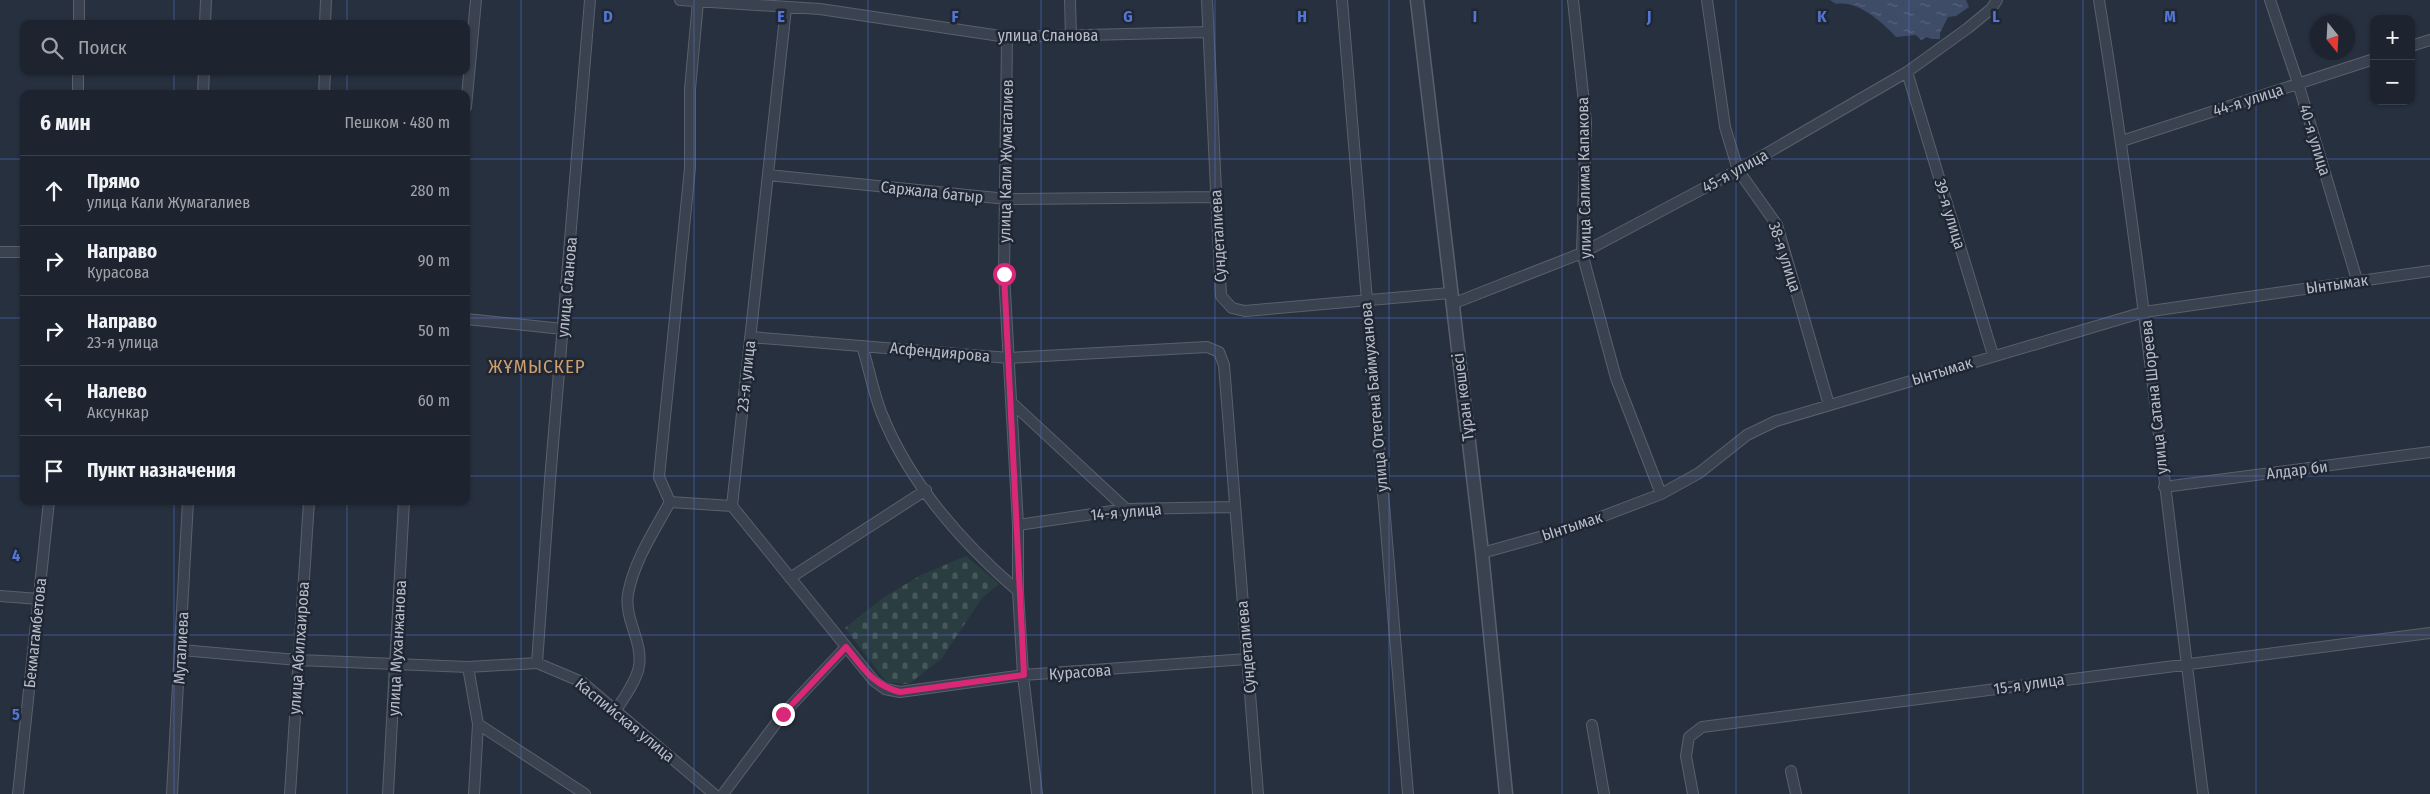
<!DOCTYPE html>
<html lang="ru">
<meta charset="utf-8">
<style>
:root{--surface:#1d242f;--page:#2a303b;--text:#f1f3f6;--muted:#a0a4aa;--line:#3b414b}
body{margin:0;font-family:"Fira Sans Condensed",sans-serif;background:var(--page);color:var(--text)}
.controls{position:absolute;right:15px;top:15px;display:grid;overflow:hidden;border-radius:10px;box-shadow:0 1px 4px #0004}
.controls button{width:45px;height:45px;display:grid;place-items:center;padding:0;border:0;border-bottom:1px solid var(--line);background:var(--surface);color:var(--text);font:25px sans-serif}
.compass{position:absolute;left:2310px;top:15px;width:45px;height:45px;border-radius:50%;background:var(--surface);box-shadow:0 1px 4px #0004;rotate:162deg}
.stop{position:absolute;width:15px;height:15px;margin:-11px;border:4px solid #db2777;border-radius:50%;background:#fff}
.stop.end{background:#db2777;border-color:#fff;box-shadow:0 1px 5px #0008}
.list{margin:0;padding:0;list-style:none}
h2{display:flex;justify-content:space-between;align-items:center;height:65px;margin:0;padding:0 20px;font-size:21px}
h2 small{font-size:16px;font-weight:400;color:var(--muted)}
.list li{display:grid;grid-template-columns:32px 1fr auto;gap:15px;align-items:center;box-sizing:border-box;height:70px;padding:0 20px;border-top:1px solid var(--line)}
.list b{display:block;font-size:19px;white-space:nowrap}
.list p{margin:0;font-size:16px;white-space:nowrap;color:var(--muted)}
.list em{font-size:16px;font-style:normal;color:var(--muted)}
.icon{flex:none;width:28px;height:28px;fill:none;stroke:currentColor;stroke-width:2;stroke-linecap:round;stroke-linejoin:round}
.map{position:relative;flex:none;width:2430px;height:794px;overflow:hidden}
.search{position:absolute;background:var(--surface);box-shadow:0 1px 4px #0004;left:20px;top:20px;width:450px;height:55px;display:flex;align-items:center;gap:12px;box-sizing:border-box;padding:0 18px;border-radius:10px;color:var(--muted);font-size:19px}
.panel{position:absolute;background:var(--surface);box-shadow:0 1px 4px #0004;left:20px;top:90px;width:450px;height:415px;border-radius:10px}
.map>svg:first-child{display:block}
.cemetery{fill:url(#cemetery-stones)}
.water{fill:url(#water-ripples)}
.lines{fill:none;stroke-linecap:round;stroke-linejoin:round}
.minor-casing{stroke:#59606c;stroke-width:12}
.tertiary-casing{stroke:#59606c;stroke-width:15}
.minor{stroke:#3b424f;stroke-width:10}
.tertiary{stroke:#3b424f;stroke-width:12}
.route{stroke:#db2777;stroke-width:6}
.grid{fill:none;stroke:#5375d3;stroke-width:1;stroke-opacity:0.55}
.labels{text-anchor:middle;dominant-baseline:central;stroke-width:5;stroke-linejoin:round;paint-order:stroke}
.street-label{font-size:16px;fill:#b8bdc9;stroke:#202734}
.quarter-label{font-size:19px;letter-spacing:1px;fill:#ce9f6e;stroke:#202734}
.grid-label{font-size:16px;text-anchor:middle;font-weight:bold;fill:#5375d3;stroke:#202734;stroke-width:5;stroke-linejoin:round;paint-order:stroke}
</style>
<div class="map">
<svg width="2430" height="794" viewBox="0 0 2430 794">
<defs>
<pattern id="cemetery-stones" width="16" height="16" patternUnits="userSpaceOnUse" patternTransform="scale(1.25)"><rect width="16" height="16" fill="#2a3e41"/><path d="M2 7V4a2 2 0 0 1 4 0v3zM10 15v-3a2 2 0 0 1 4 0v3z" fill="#47585b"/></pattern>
<pattern id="water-ripples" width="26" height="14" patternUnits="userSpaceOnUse" patternTransform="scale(1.25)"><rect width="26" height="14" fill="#3f4c67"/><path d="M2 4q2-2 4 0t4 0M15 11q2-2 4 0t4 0" fill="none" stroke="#59647b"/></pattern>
</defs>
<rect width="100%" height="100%" fill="#27303f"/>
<path class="cemetery" d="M 966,556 L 999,584 L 982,598 L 942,658 L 909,684 L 887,683 L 845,628 L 884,597 L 921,575 Z"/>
<path class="water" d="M 1830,0 L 1966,0 L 1969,7 L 1956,16 L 1948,17 L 1940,33 L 1940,39 L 1931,39 L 1927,37 L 1921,40 L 1916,35 L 1896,37 C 1882,22 1858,0 1836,4 Z"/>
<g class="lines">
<g class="minor-casing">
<path id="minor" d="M 680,0 L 820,9 L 1007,37 L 1208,32
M 1070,0 L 1071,36
M 1207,0 L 1221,296 L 1232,308 L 1245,311 L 1450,293
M 1342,0 L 1408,794
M 1573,0 L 1586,122 L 1582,253 L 1616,378 L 1661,494
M 1707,0 L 1725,127 L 1738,170 L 1777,225 L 1829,405
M 2099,0 C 2142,264 2169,529 2203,794
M 2270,0 L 2298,83 L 2357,280
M 786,8 L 732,506 L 874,681 L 885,689 L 900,692 L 1023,675 L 1247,659
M 79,24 L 79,0
M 205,24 L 206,0
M 325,24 L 326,0
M 1007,37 L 1004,274 L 1018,525 L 1018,591 L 1023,675 L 1037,794
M 2411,46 L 2430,40
M 1907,72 L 1993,355
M 78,94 L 78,71
M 203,94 L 204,71
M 324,94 L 325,71
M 466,107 L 476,0
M 2122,141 L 2374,59
M 768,175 L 1007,199 L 1216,197
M 0,252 L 24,252
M 1452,304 L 1582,253 L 1738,170 L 1907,72 L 1968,28 L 1991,9 L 1997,0
M 466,319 L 563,329
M 750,337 L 1009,358 L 1207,347 L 1219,352 L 1224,365 L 1258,794
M 862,346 C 869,368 873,391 881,412 C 909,483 961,542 1018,591
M 1011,402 L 1126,509
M 2164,487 L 2430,452
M 670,502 L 659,477 L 690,168 L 690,89 L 698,2
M 1018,525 L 1126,509 L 1235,507
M 1482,553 L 1572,528 L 1661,494 L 1699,473 L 1747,435 L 1776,421 L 2144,312 L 2430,271
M 790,578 L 926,490
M 0,596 L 39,599
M 181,650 L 298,660 L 468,667 L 537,663 L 582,682 L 714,794
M 537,663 L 550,480 L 590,0
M 468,667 L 478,724 L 585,794
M 616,710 C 624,698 637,680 639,666 C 643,641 624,619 628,594 C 634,561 654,531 670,502 L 732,506
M 1592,725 L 1604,794
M 1791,771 L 1796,794
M 18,794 L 49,501
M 172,794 L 188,501
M 290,794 L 309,501
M 388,794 L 404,501
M 474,794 L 478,724
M 723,794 L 783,714 L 846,647
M 1693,794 L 1686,756 L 1689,737 L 1702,727 L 2430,633"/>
</g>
<g class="tertiary-casing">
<path id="tertiary" d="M 1417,0 L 1482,553 L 1506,794"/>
</g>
<use href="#minor" class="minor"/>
<use href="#tertiary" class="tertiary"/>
</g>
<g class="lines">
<path class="route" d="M 783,714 L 846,647 C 863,667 872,685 900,692 L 1024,675 L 1004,274"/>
</g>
<path class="grid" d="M 174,0 L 174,24M 347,0 L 347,24M 521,0 L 521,794M 694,0 L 694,794M 868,0 L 868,794M 1041,0 L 1041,794M 1215,0 L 1215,794M 1389,0 L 1389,794M 1562,0 L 1562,794M 1736,0 L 1736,794M 1909,0 L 1909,794M 2083,0 L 2083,794M 2256,0 L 2256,794M 174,71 L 174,94M 347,71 L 347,94M 0,159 L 24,159M 466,159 L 2430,159M 0,318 L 24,318M 466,318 L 2430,318M 0,476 L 24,476M 466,476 L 2430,476M 174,501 L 174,794M 347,501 L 347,794M 0,635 L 2430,635"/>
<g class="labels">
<g class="street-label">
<text x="1048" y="35">улица Сланова</text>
<text transform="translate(2248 100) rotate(-18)">44-я улица</text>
<text transform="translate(2315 140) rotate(73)">40-я улица</text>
<text transform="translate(1006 161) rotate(-89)">улица Кали Жумагалиев</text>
<text transform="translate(1735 171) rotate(-29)">45-я улица</text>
<text transform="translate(1584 178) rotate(-91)">улица Салима Капакова</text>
<text transform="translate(932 192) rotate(6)">Саржала батыр</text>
<text transform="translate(1950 214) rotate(73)">39-я улица</text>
<text transform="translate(1218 236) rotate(-93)">Сундеталиева</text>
<text transform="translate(1785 257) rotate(72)">38-я улица</text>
<text transform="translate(2337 284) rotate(-8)">Ынтымак</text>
<text transform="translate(567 287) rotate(-85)">улица Сланова</text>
<text transform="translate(940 352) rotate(5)">Асфендиярова</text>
<text transform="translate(1942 371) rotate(-17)">Ынтымак</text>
<text transform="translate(746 376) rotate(-84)">23-я улица</text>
<text transform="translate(1374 397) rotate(-95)">улица Отегена Баймуханова</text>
<text transform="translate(1463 397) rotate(-97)">Тұран көшесі</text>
<text transform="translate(2154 397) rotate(-96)">улица Сатана Шореева</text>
<text transform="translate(2297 470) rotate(-7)">Алдар би</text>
<text transform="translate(1126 512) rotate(-5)">14-я улица</text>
<text transform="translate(1572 526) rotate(-18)">Ынтымак</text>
<text transform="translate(35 633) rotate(-84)">Бекмагамбетова</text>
<text transform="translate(1246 647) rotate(-95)">Сундеталиева</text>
<text transform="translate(181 648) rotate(-87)">Муталиева</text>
<text transform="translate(299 648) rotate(-86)">улица Абилхаирова</text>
<text transform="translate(397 648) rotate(-87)">улица Муханжанова</text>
<text transform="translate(1080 672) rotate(-4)">Курасова</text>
<text transform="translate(2029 684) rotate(-8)">15-я улица</text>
<text transform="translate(625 720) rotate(39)">Каспийская улица</text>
</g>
<g class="quarter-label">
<text x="537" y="366">ЖҰМЫСКЕР</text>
</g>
</g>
<g class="grid-label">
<text x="608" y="22">D</text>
<text x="781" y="22">E</text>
<text x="955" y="22">F</text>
<text x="1128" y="22">G</text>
<text x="1302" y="22">H</text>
<text x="1475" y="22">I</text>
<text x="1649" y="22">J</text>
<text x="1822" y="22">K</text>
<text x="1996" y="22">L</text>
<text x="2170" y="22">M</text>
<text x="16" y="561">4</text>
<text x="16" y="720">5</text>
</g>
</svg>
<div class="controls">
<button>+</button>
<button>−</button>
</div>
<svg class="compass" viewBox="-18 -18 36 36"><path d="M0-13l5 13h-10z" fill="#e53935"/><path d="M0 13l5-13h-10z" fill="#a0a4aa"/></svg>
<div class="stop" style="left:1004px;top:274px"></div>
<div class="stop end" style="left:783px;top:714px"></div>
<div class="search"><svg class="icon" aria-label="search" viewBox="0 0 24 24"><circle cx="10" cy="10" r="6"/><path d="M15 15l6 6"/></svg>Поиск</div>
<section class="panel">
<h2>6 мин<small>Пешком · 480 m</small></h2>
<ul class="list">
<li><svg class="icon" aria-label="ahead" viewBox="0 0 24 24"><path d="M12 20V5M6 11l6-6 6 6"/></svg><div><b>Прямо</b><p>улица Кали Жумагалиев</p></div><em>280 m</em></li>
<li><svg class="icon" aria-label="right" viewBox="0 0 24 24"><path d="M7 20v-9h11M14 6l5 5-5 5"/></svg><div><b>Направо</b><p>Курасова</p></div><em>90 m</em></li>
<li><svg class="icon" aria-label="right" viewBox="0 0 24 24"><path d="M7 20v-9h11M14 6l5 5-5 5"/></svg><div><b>Направо</b><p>23-я улица</p></div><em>50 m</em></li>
<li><svg class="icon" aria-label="left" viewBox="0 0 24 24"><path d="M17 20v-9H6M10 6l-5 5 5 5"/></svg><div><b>Налево</b><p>Аксункар</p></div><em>60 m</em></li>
<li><svg class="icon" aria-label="arrive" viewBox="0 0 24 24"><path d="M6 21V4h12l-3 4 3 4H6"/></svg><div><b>Пункт назначения</b></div></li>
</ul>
</section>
</div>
